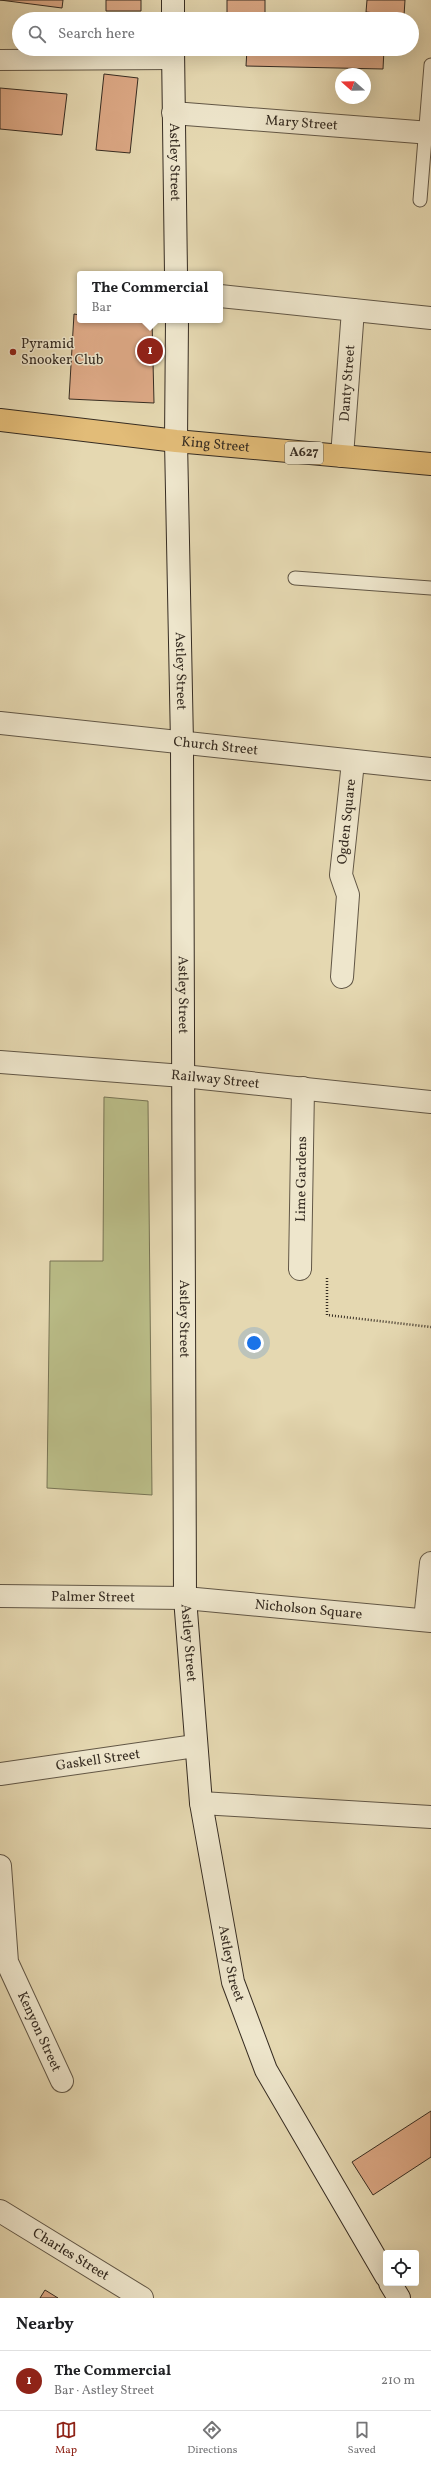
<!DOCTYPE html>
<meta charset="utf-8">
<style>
:root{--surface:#fff;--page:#f2f2f2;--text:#202124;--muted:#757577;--line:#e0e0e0;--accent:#8f2418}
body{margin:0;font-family:Vollkorn,serif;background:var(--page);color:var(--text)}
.controls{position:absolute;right:12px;bottom:12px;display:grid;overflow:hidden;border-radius:4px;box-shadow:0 4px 16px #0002}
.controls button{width:36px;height:36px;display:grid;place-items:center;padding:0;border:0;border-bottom:1px solid var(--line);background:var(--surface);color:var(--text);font:20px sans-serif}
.compass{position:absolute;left:335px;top:68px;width:36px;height:36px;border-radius:50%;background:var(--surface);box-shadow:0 4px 16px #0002;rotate:290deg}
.you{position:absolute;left:254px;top:1343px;width:14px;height:14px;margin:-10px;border:3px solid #fff;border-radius:50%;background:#1a73e8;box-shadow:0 0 0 6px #1a73e833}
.badge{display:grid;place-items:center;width:26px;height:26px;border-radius:50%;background:var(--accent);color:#fff;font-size:13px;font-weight:700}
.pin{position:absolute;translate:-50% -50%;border:2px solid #fff;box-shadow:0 1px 4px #0006}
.popup{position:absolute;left:77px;top:271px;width:146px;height:52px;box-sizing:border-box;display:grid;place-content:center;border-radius:4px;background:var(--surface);filter:drop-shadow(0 1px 3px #0005);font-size:13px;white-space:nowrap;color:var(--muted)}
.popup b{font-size:15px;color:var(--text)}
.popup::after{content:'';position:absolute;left:50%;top:100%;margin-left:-8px;border:8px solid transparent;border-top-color:var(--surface)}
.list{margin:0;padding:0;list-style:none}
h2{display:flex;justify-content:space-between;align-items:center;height:52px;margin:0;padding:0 16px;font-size:17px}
h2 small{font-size:13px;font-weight:400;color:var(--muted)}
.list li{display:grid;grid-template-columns:26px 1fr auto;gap:12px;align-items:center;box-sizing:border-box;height:60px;padding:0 16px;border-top:1px solid var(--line)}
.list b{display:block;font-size:15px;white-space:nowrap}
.list p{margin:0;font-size:13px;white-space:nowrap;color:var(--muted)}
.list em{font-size:13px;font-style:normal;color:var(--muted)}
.icon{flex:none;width:22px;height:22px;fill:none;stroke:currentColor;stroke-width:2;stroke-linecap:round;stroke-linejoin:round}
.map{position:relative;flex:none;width:431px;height:2298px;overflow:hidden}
.search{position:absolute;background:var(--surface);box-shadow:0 4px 16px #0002;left:12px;right:12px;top:12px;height:44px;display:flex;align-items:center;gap:10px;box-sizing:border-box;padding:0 14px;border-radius:22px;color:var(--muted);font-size:15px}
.sheet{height:112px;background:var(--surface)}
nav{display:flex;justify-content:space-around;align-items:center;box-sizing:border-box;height:56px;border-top:1px solid var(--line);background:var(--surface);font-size:11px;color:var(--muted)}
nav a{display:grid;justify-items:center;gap:2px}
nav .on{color:var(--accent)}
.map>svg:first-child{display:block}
.green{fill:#babd88;stroke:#787455}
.building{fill:#dda986;stroke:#362c22}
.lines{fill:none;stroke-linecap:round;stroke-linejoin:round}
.service-casing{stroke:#625746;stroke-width:15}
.pedestrian-casing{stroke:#625746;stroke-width:22}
.minor-casing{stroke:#625746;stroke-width:24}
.secondary-casing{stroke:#362c22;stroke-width:24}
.primary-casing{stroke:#362c22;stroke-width:24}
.path{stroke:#362c22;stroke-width:2.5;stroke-dasharray:1 2;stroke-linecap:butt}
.service{stroke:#eee6cc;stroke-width:13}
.pedestrian{stroke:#eee6cc;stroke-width:20}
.minor{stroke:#eee6cc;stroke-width:22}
.secondary{stroke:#eee6cc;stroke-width:22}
.primary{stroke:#e2bc78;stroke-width:22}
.poi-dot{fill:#8f2418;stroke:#eee6cc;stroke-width:1.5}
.labels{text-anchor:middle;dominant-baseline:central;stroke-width:3;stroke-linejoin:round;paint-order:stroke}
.shield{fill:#eee6cc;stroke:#6d6455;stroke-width:1}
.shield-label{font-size:13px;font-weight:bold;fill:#362c22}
.street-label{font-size:14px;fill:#362c22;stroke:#eee6cc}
.poi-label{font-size:14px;fill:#362c22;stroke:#eee6cc;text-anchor:start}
</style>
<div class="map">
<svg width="431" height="2298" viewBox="0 0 431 2298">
<rect width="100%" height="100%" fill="#e5d8b1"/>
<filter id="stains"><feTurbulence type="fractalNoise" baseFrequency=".005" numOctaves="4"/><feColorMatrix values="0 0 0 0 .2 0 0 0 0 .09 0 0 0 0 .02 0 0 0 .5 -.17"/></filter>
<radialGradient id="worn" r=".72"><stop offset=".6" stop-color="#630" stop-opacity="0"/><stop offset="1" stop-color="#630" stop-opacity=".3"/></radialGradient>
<path class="green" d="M 104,1097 L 148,1101 L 152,1495 L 47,1488 L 50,1261 L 103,1261 Z"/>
<path class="building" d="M 0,0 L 63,0 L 62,8 Z
M 106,0 L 141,0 L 141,11 L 106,11 Z
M 227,0 L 265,0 L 265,19 L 247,19 L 248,13 L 227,13 Z
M 367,0 L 405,0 L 404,16 L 366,12 Z
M 247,49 L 384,49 L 383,69 L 246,66 Z
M 104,74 L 138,78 L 130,153 L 96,150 Z
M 0,88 L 67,94 L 62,135 L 0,129 Z
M 74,314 L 80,315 L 80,320 L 152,320 L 154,403 L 69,399 Z
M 431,2111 L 431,2157 L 373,2195 L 352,2162 Z
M 45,2290 L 58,2298 L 40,2298 Z"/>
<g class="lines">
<g class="service-casing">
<path id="service" d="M 420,200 L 431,65
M 295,578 L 431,588"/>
</g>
<g class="pedestrian-casing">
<path id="pedestrian" d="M 0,60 L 173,59"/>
</g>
<g class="minor-casing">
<g id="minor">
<path id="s1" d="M 173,113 L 431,133"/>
<path d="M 220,296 L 431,318"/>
<path id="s2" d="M 342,456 L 353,310"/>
<path id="s3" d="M 0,723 L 431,769"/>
<path id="s4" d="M 342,977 L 348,895 L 341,875 L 353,762"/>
<path id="s5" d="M 0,1062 L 183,1076 L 431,1102"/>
<path id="s6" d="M 300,1269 L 303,1088"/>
<path id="s7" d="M 0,1596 L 185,1598 L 431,1621"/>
<path d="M 425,1620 L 431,1563"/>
<path id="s8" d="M 0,1774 L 195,1746"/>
<path d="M 201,1803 L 431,1817"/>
<path id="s9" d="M 0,1866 L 7,1962 L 62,2081"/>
<path id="s10" d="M 0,2211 L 142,2298"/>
</g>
</g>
<g class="secondary-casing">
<g id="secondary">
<path d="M 173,0 L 173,19"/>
<path id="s11" d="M 173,49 L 176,274"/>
<path id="s12" d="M 177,320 L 176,441 L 182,743 L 185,1598 L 201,1803 L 233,1982 L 266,2070 L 386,2276"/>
<path d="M 390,2283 L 399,2298"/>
</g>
</g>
<g class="primary-casing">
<g id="primary">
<path id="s13" d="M 0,420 L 176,441 L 431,464"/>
</g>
</g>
<path class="path" d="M 327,1278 L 327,1315 L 431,1327"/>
<use href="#service" class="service"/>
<use href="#pedestrian" class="pedestrian"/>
<use href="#minor" class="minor"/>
<use href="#secondary" class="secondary"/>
<use href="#primary" class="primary"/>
</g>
<circle class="poi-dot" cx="13" cy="352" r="4"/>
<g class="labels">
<rect class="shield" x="285" y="442" width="38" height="22" rx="3"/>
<g class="shield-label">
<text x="304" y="453">A627</text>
</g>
<g class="street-label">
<text stroke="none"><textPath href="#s1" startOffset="129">Mary Street</textPath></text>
<text stroke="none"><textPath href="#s11" startOffset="113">Astley Street</textPath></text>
<text stroke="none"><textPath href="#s2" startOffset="73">Danty Street</textPath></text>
<text stroke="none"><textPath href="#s13" startOffset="217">King Street</textPath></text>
<text stroke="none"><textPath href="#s12" startOffset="351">Astley Street</textPath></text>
<text stroke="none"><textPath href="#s3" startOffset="217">Church Street</textPath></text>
<text stroke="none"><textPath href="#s4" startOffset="157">Ogden Square</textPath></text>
<text stroke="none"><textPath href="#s12" startOffset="675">Astley Street</textPath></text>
<text stroke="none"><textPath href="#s5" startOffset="216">Railway Street</textPath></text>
<text stroke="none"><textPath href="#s6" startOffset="90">Lime Gardens</textPath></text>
<text stroke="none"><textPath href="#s12" startOffset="999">Astley Street</textPath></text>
<text stroke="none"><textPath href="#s7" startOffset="93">Palmer Street</textPath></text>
<text stroke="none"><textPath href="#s7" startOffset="309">Nicholson Square</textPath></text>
<text stroke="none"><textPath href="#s12" startOffset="1323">Astley Street</textPath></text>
<text stroke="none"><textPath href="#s8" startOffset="99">Gaskell Street</textPath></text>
<text stroke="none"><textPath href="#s12" startOffset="1647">Astley Street</textPath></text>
<text stroke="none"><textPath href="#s9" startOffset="173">Kenyon Street</textPath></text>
<text stroke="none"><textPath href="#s10" startOffset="83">Charles Street</textPath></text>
</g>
<g class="poi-label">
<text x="21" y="344">Pyramid<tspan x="21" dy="16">Snooker Club</tspan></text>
</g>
</g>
<rect width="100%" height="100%" filter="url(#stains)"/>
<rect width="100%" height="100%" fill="url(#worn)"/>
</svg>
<div class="controls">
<button><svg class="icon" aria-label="locate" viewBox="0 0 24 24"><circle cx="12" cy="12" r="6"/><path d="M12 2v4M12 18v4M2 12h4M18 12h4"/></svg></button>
</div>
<svg class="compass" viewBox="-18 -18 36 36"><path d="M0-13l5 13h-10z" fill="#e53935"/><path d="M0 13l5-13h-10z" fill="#757577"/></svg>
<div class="you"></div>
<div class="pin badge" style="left:150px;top:351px">1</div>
<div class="popup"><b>The Commercial</b>Bar</div>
<div class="search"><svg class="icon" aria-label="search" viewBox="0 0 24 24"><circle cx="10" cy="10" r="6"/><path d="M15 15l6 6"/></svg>Search here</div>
</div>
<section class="sheet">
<h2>Nearby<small></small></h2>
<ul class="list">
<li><span class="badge">1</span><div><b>The Commercial</b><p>Bar · Astley Street</p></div><em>210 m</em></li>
</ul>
</section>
<nav>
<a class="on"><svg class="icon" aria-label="map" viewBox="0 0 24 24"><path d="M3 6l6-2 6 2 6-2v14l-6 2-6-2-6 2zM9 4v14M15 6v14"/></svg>Map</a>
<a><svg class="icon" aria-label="directions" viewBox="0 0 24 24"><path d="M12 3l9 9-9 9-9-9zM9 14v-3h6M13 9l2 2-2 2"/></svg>Directions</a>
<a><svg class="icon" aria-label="saved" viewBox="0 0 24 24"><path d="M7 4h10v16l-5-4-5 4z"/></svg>Saved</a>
</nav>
